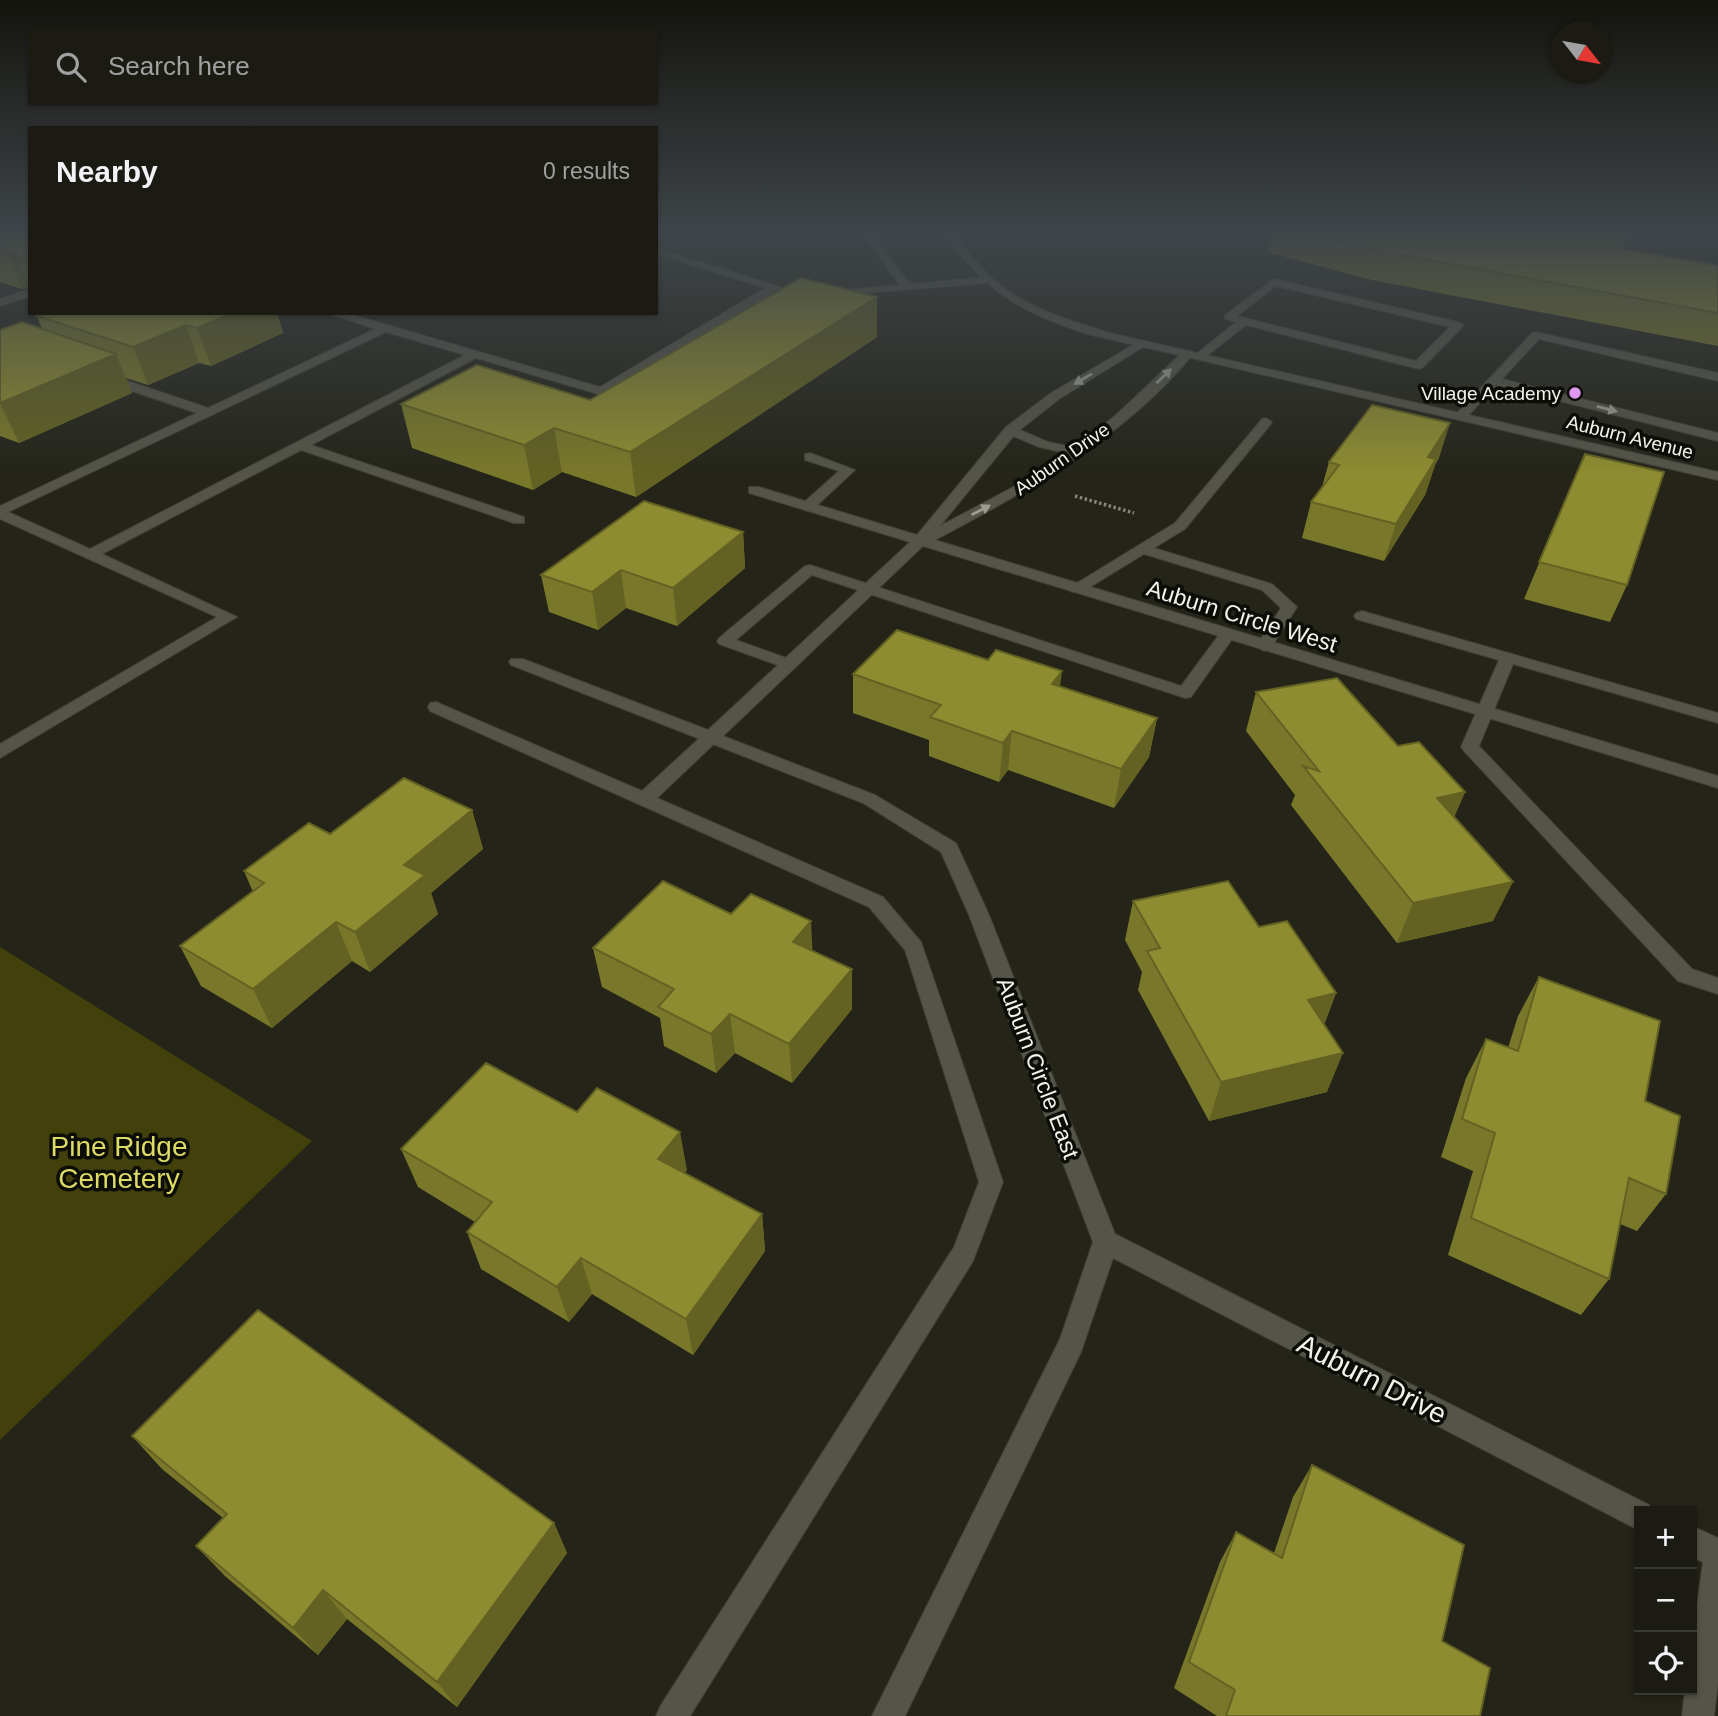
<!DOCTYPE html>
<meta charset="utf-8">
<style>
:root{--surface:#1b1b13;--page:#282821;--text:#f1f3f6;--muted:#a0a1a0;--line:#393933}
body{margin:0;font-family:Arial,sans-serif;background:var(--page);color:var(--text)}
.controls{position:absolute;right:21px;bottom:21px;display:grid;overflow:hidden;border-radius:0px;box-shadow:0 2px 5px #0004}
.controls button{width:63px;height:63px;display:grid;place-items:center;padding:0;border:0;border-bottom:2px solid var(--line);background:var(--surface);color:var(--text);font:35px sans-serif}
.compass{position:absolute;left:1550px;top:21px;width:63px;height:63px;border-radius:50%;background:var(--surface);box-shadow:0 2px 5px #0004;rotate:121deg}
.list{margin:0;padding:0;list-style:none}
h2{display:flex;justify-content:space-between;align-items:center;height:91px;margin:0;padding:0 28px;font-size:30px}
h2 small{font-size:23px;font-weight:400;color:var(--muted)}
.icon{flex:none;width:38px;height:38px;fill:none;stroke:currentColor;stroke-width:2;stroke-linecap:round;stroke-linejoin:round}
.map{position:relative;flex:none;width:1718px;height:1716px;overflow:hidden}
.search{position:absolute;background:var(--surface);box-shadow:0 2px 5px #0004;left:28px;top:28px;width:630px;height:77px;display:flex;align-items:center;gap:18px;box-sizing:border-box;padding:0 24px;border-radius:0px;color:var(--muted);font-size:26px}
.panel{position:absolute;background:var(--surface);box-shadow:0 2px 5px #0004;left:28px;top:126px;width:630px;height:189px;border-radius:0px}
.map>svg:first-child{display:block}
.green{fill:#42410b}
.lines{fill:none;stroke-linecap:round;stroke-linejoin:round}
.service-casing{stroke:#404038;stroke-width:2}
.minor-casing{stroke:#404038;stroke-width:2}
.tertiary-casing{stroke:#404038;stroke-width:2}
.path{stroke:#86867d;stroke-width:3.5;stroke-dasharray:2.5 2.5;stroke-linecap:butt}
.service{fill:#545448;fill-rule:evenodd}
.minor{fill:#545448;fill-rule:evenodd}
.tertiary{fill:#545448;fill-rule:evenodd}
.wall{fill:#79782a}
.shaded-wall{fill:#636222}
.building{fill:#8d8c31;stroke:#636222;stroke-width:2}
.oneway{fill:#9c9c92}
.poi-dot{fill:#de98f2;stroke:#0d0d08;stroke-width:2.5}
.labels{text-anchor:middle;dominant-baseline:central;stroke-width:7;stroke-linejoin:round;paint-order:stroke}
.far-poi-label{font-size:19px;fill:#f3f3ec;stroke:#0d0d08;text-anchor:end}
.far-street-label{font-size:19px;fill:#f3f3ec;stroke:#0d0d08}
.street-label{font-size:23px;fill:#f3f3ec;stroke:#0d0d08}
.near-park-label{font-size:28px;fill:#dcdb63;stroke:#0d0d08}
.near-street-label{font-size:28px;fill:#f3f3ec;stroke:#0d0d08}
</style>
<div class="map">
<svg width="1718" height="1716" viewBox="0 0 1718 1716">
<rect width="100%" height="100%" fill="#242419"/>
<path class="green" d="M 0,947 L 312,1141 L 0,1440 Z"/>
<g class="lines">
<g class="service-casing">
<path id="service" d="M 863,235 L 873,235 L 910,284 L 988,277 L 993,280 L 988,283 L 825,296 L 824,294 L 829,291 L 900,285 Z
M 656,248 L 787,289 L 782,292 L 776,291 L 606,394 L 598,394 L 476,358 L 311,445 L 524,517 L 524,523 L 514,523 L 301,450 L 102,554 L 237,617 L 0,758 L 0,744 L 217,617 L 0,519 L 0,506 L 197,413 L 99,380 L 99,374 L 107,374 L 208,408 L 375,329 L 328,313 L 346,313 L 600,387 L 765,288 L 656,254 ZM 386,332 L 465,355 L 90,549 L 8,512 Z
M 1274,279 L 1458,322 L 1464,325 L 1423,367 L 1419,369 L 1246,325 L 1203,359 L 1195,359 L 1195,355 L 1236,322 L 1225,319 L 1225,315 ZM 1276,286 L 1450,327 L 1416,361 L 1237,316 Z
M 30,289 L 30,296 L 0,306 L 0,299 Z
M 1536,332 L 1718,373 L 1718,381 L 1539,339 L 1502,379 L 1718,433 L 1718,441 L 1496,385 L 1466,418 L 1458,418 L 1458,412 L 1532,333 Z
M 1266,418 L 1272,422 L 1270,425 L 1185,529 L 1154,548 L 1272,584 L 1297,607 L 1270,649 L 1264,651 L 1256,646 L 1281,608 L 1262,590 L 1144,554 L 1082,592 L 1072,592 L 1069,589 L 1072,586 L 1175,523 L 1262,419 Z
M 1011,426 L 1048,442 L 1083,449 L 1085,452 L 1078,456 L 1039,447 L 1006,433 L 1005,430 Z
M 810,453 L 855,470 L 812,510 L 807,511 L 800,507 L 802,504 L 839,471 L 805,460 L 805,454 Z
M 810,565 L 1181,686 L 1221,632 L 1227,630 L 1235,635 L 1191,697 L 1185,698 L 812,575 L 736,640 L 795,661 L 797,664 L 795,667 L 783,667 L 719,644 L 717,641 L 719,638 L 805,566 Z
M 1362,611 L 1718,713 L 1718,723 L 1513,664 L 1479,746 L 1692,969 L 1718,978 L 1718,994 L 1678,981 L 1464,751 L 1461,747 L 1499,660 L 1356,619 L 1354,616 L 1356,613 Z
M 436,702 L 642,791 L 704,734 L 716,734 L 719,738 L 716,742 L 657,798 L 883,897 L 921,942 L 1003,1182 L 973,1261 L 690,1716 L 656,1716 L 661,1705 L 954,1247 L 979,1182 L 905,950 L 869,907 L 430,711 L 428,707 L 430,703 Z"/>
</g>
<g class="minor-casing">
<path id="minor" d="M 1138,342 L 1148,344 L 1059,399 L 1016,433 L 940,526 L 1019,484 L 1073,449 L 1116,415 L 1183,352 L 1193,354 C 1124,438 1029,490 935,540 L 1718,776 L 1718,788 L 923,546 L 723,736 L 875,795 L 956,843 L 989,915 L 1115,1234 L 1649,1505 L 1652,1511 L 1639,1511 L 1639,1530 L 1629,1525 L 1113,1258 L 1081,1352 L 905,1716 L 872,1716 L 1060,1339 L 1093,1242 L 969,915 L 941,852 L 863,803 L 511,665 L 509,662 L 511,659 L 523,659 L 708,730 L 910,542 L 749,493 L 749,487 L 759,487 L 917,535 L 1006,427 L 1051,393 Z
M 1692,1526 L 1718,1538 L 1718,1683 L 1714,1716 L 1682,1716 L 1685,1690 L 1692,1690 L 1692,1642 L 1703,1562 L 1692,1557 Z"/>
</g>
<g class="tertiary-casing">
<path id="tertiary" d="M 944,235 L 954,235 C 966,249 977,264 991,277 C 1024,308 1068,320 1110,333 L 1718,472 L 1718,480 L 1087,334 C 1018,311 989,293 944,235 Z"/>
</g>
<path class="path" d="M 1075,496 L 1134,513"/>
<use href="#service" class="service"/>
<use href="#minor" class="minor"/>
<use href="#tertiary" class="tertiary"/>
</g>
<path class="wall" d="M 0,235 L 30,235 L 30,287 L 22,289 L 0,282 Z
M 1271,235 L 1629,235 L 1623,249 L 1718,266 L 1718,346 L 1372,280 L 1267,252 Z
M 44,313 L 277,313 L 283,333 L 211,366 L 199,363 L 148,385 L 126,378 L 132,393 L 19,443 L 0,436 L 0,330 L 42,329 L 37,316 Z
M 877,337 L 636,497 L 562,472 L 533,490 L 412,448 L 401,404 L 590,400 Z
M 1585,454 L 1627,585 L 1610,622 L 1524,599 Z
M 1439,458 L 1435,465 L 1425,495 L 1384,561 L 1302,538 L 1311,502 L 1322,487 L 1329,462 Z
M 743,532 L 745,568 L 677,626 L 626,608 L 598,630 L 549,612 L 541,575 Z
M 853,674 L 1060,686 L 1157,718 L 1149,757 L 1114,808 L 1008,770 L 999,782 L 929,756 L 929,740 L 853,713 Z
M 1256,692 L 1398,746 L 1465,792 L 1454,817 L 1493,921 L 1397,943 L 1291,805 L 1295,795 L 1246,731 Z
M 472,810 L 483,849 L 431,893 L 438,914 L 370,972 L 352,961 L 272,1028 L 201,986 L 180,946 L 253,892 L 244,871 L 330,834 Z
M 1133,901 L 1259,927 L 1336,993 L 1324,1025 L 1327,1092 L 1209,1121 L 1138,990 L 1142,972 L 1125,940 Z
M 731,914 L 852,969 L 852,1009 L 792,1083 L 735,1053 L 716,1073 L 664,1046 L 660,1018 L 602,987 L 593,948 Z
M 1539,977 L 1645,1101 L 1666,1194 L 1637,1231 L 1620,1224 L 1609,1279 L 1581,1315 L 1448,1255 L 1473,1171 L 1441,1157 L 1466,1078 L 1486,1039 L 1508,1048 L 1518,1016 Z
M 401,1149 L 687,1170 L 684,1173 L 762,1214 L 765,1251 L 693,1355 L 592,1294 L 569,1322 L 481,1269 L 467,1232 L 475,1222 L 418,1187 Z
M 132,1436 L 554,1523 L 567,1553 L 457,1707 L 347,1619 L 318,1655 L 225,1576 L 196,1546 L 223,1518 L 162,1469 Z
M 1312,1465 L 1442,1641 L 1480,1716 L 1217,1716 L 1174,1688 L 1220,1562 L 1236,1532 L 1274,1553 L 1293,1497 Z"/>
<path class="shaded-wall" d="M 16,251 L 17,256 L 30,287 L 22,289 L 7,253 Z
M 877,297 L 877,337 L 636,497 L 630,452 Z
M 232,313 L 277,313 L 283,333 L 211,366 L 197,328 Z
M 186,325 L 199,363 L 148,385 L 133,347 Z
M 116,354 L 132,393 L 19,443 L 0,403 Z
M 1450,423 L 1439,458 L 1435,465 L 1425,495 L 1384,561 L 1396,524 L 1428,457 Z
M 554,428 L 562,472 L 533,490 L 524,445 Z
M 743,532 L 745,568 L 677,626 L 673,588 Z
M 621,570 L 626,608 L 598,630 L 592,592 Z
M 1062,671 L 1057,710 L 1052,684 Z
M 1157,718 L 1149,757 L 1114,808 L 1121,769 Z
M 1012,731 L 1008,770 L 999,782 L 1003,743 Z
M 1465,792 L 1448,831 L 1437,798 Z
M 472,810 L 483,849 L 431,893 L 438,914 L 370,972 L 355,932 L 404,865 Z
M 1513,882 L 1493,921 L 1397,943 L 1413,903 Z
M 811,921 L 813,961 L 793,942 Z
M 336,922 L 352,961 L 272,1028 L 253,989 Z
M 852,969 L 852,1009 L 792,1083 L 789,1044 Z
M 1336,993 L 1321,1033 L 1308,1000 Z
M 730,1014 L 735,1053 L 716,1073 L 711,1034 Z
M 1343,1053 L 1327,1092 L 1209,1121 L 1221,1082 Z
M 680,1132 L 687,1170 L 665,1197 L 658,1159 Z
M 762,1214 L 765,1251 L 693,1355 L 686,1319 Z
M 581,1258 L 592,1294 L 569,1322 L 557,1287 Z
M 554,1523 L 567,1553 L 457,1707 L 437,1682 Z
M 323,1590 L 347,1619 L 318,1655 L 293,1628 Z"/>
<path class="building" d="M 0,235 L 30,235 L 30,260 L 17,256 L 16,251 L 7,253 L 0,251 Z
M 1318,235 L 1628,235 L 1622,249 L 1718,266 L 1718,313 L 1380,251 Z
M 801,278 L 877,297 L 630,452 L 554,428 L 524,445 L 401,404 L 477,365 L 590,400 Z
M 44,313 L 232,313 L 197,328 L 186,325 L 133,347 L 37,316 Z
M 22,322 L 116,354 L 0,403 L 0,330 Z
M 1372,405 L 1450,423 L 1428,457 L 1436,459 L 1396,524 L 1311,502 L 1339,465 L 1329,462 Z
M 1585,454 L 1664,472 L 1627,585 L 1539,562 Z
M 644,501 L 743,532 L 673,588 L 621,570 L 592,592 L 541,575 Z
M 897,630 L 988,660 L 996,650 L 1062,671 L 1052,684 L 1157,718 L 1121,769 L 1012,731 L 1003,743 L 930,717 L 941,705 L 853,674 Z
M 1337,678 L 1398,746 L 1419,742 L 1465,792 L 1437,798 L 1513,882 L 1413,903 L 1303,766 L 1319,771 L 1256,692 Z
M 404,778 L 472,810 L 404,865 L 425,875 L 355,932 L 336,922 L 253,989 L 180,946 L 264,883 L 244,871 L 309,823 L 330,834 Z
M 663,881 L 731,914 L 751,894 L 811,921 L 793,942 L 852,969 L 789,1044 L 730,1014 L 711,1034 L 658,1007 L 674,989 L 593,948 Z
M 1228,881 L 1259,927 L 1287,921 L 1336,993 L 1308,1000 L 1343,1053 L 1221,1082 L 1147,951 L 1160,948 L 1133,901 Z
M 1539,977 L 1660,1021 L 1645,1101 L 1680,1116 L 1666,1194 L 1629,1178 L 1609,1279 L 1471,1218 L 1495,1133 L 1462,1119 L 1486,1039 L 1518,1051 Z
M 486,1063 L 577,1112 L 597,1088 L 680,1132 L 658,1159 L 762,1214 L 686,1319 L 581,1258 L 557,1287 L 467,1232 L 492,1202 L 401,1149 Z
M 258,1310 L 554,1523 L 437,1682 L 323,1590 L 293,1628 L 196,1546 L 227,1514 L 132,1436 Z
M 1312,1465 L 1464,1545 L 1442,1641 L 1490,1668 L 1480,1716 L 1226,1716 L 1235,1690 L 1189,1662 L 1236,1532 L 1282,1558 Z"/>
<defs><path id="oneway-solid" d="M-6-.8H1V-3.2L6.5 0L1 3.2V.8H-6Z" transform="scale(1.75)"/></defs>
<g class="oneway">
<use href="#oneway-solid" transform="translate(1164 376) rotate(-44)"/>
<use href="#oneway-solid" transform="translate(1083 379) rotate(149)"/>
<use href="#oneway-solid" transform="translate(1607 409) rotate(14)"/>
<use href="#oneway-solid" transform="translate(981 510) rotate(-27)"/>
</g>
<linearGradient id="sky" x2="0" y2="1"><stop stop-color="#14140e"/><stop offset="0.49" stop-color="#3f4549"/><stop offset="1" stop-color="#3f4549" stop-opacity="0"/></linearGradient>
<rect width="1718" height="475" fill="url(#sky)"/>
<circle class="poi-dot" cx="1575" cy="393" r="7"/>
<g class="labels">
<g class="far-poi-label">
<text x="1561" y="393">Village Academy</text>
</g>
<g class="far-street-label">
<text transform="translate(1630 437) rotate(14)">Auburn Avenue</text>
<text transform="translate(1062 459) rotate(-35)">Auburn Drive</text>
</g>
<g class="street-label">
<text transform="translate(1242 616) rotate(17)">Auburn Circle West</text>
<text transform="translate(1038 1068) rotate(69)">Auburn Circle East</text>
</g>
<g class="near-park-label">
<text x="119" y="1146">Pine Ridge<tspan x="119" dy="32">Cemetery</tspan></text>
</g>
<g class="near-street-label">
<text transform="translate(1372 1379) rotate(27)">Auburn Drive</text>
</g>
</g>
</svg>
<div class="controls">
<button>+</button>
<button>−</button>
<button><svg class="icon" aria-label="locate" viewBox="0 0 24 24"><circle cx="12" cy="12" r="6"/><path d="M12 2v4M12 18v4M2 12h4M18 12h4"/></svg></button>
</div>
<svg class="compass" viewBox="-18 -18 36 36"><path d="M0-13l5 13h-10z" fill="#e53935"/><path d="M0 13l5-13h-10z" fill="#a0a1a0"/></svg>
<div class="search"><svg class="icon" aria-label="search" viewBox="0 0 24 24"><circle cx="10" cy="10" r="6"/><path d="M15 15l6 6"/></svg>Search here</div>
<section class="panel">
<h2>Nearby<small>0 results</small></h2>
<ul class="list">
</ul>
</section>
</div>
